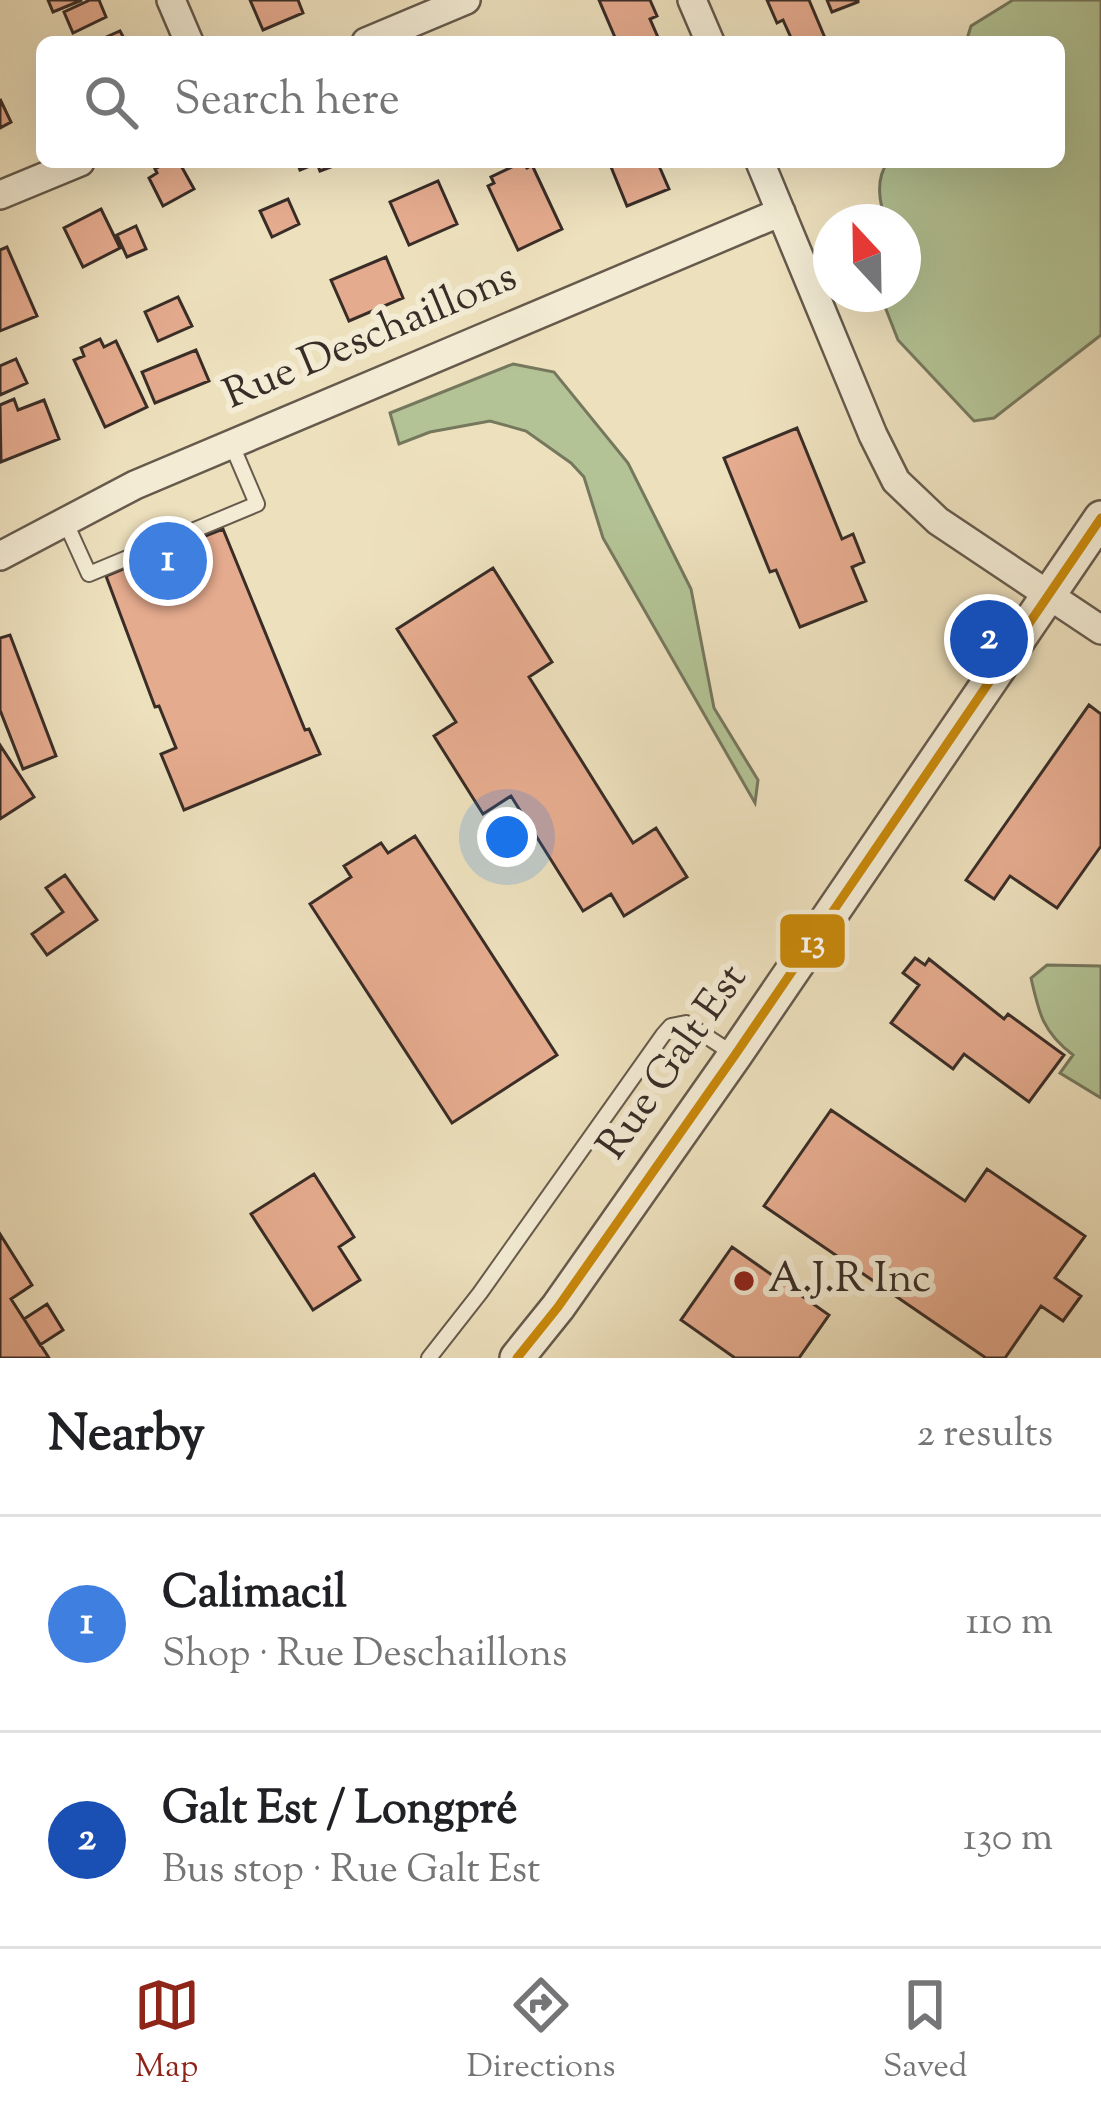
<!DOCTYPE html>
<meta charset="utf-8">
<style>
:root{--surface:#fff;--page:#f2f2f2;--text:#202124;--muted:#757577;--line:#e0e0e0;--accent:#8f2418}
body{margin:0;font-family:"Sorts Mill Goudy",serif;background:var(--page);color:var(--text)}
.compass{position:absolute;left:813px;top:204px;width:108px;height:108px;border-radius:50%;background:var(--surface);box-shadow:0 12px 48px #0002;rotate:338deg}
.you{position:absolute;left:507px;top:837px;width:42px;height:42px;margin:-30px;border:9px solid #fff;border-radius:50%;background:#1a73e8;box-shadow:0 0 0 18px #1a73e833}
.badge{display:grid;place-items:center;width:78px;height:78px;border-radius:50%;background:var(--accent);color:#fff;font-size:39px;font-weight:700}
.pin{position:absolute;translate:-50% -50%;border:6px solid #fff;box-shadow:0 3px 12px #0006}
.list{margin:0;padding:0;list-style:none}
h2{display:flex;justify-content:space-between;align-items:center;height:156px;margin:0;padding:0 48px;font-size:51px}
h2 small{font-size:39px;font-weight:400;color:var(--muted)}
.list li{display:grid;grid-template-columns:78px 1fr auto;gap:36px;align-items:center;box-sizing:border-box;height:216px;padding:0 48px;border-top:3px solid var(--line)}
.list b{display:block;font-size:45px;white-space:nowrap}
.list p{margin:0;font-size:39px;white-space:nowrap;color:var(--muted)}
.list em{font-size:39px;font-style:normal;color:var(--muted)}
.icon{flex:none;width:66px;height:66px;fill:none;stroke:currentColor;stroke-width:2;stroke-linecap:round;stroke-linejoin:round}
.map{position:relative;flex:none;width:1101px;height:1358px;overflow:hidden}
.search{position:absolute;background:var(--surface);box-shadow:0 12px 48px #0002;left:36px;right:36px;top:36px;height:132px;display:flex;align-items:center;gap:30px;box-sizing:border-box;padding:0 42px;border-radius:18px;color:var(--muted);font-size:45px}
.sheet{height:588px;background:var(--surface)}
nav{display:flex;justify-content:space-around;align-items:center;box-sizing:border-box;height:168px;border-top:3px solid var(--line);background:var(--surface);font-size:33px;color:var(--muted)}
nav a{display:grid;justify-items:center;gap:6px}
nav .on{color:var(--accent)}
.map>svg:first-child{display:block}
.green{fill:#b3c395;stroke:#76785e;stroke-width:3}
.building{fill:#e5ab8e;stroke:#392d27;stroke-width:3}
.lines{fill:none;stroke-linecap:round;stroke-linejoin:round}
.service-casing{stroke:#665a4c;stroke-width:18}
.minor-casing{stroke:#665a4c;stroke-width:32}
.tertiary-casing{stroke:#665a4c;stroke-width:38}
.service{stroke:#f3ebd4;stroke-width:14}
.minor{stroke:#f3ebd4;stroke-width:27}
.tertiary{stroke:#f3ebd4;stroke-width:33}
.bus-1-casing{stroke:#f3ebd4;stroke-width:18}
.bus-1{stroke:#c8880a;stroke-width:9}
.poi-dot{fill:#8f2418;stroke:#f3ebd4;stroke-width:4.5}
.labels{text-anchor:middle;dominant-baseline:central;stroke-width:12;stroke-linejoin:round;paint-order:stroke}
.street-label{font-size:42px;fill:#392d27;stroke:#f3ebd4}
.poi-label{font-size:42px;fill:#392d27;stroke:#f3ebd4;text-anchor:start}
.line-badge{stroke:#f3ebd4;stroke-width:4.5}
.badge-label{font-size:33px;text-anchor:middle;font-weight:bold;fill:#fff}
</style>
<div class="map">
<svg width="1101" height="1358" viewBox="0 0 1101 1358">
<rect width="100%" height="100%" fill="#ede0bd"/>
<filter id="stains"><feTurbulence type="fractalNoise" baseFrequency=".00167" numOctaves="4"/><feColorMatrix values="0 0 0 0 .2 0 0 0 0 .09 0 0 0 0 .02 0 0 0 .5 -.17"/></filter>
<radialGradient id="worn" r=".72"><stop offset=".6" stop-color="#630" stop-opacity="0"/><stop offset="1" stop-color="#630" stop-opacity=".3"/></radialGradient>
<path class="green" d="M 1013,0 L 1101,0 L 1101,335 L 994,418 L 974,421 L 898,340 L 880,294 L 903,294 L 903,280 L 910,277 L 903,260 L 903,222 L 887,222 C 879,204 875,179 888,162 L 1059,162 L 1059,42 L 966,42 L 971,26 Z
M 513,364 L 554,372 L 628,463 L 691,589 L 714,708 L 758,780 L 755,803 L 603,538 L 584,477 L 571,463 L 526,431 L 490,421 L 430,432 L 399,444 L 390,413 Z
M 1047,965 L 1101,966 L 1101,1098 L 1060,1073 L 1073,1055 C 1043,1032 1039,1014 1031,978 Z"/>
<path class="building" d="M 48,0 L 82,0 L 53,12 Z
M 90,0 L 99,0 L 106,17 L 73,33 L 64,12 Z
M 250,0 L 298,0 L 303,13 L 263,30 Z
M 599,0 L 650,0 L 657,16 L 650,19 L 660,42 L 617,42 Z
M 767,0 L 809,0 L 825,38 L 793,42 L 783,20 L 777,23 Z
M 827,0 L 858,0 L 858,2 L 832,12 Z
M 120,31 L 126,42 L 95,42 Z
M 0,99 L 11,122 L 0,128 Z
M 168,162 L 172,166 L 179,162 L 194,189 L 163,206 L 149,178 L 157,173 L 155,169 Z
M 297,162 L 344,162 L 320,171 L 317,163 L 300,170 Z
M 522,162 L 527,168 L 532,165 L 562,229 L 518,250 L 488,186 L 494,183 L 491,177 Z
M 609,162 L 665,162 L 660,168 L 669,189 L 627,206 Z
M 438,181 L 457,224 L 409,245 L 390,202 Z
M 288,199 L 299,224 L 272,237 L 260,211 Z
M 101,209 L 120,248 L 83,267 L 64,228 Z
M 136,226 L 146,249 L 127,257 L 117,235 Z
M 7,247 L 37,316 L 0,331 L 0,250 Z
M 386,257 L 403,298 L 349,321 L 331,280 Z
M 178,297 L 192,326 L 158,341 L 145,312 Z
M 100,339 L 104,347 L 116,341 L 147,407 L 105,427 L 74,360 L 84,356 L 81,348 Z
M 196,350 L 209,381 L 155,403 L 142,372 Z
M 16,359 L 27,383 L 0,395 L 0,366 Z
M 14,399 L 18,410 L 44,400 L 59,439 L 1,462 L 0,405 Z
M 797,428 L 842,539 L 853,534 L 864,562 L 852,567 L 866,601 L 800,627 L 776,570 L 770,572 L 724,458 Z
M 223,529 L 305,730 L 309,729 L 320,754 L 184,810 L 161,754 L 176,748 L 159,706 L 155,707 L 106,576 L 157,555 L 155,551 L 170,545 L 172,549 Z
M 493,568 L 552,662 L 529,677 L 633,843 L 656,828 L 687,877 L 624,916 L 611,894 L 583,911 L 511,796 L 483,814 L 434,736 L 456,722 L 397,629 Z
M 10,635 L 56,756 L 23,769 L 0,710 L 0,638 Z
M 1089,705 L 1101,714 L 1101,846 L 1057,908 L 1010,876 L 994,899 L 966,880 Z
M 0,745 L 34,797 L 0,819 Z
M 415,836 L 557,1055 L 452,1123 L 310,904 L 351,877 L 344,866 L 381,843 L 388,853 Z
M 65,875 L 97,920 L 47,955 L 32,934 L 63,912 L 46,888 Z
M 915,958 L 925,965 L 929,959 L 1004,1019 L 1008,1014 L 1064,1055 L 1029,1102 L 964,1054 L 953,1069 L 891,1023 L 919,985 L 903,973 Z
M 831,1110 L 965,1201 L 987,1169 L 1085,1236 L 1055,1278 L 1081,1296 L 1063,1321 L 1041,1306 L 1005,1358 L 986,1358 L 764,1206 Z
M 314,1174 L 354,1237 L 339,1247 L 360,1280 L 313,1310 L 251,1214 Z
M 0,1234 L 32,1285 L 11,1299 L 49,1358 L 0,1358 Z
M 732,1247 L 829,1315 L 799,1358 L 735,1358 L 681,1320 Z
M 47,1304 L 63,1330 L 40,1345 L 24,1319 Z"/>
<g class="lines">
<g class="service-casing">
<path id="service" d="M 65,521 L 89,574 L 257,504 L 231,443
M 429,1358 L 480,1293 L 663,1035 L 671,1026 L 686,1023 L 735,1055"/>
</g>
<g class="minor-casing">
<path id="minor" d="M 171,0 L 189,42
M 692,0 L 710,42
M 366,42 L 466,0
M 760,162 L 873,435 L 896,481 L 938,521 L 1101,630
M 0,195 L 80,162
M 0,556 L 135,485 L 781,212"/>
</g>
<g class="tertiary-casing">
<path id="tertiary" d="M 517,1358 L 558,1307 L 735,1055 L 1101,518"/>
</g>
<use href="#service" class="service"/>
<use href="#minor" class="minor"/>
<use href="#tertiary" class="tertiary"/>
<g class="bus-1-casing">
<path id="bus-1" d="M 517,1358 L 558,1307 L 735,1055 L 1101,518"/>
</g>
<use href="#bus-1" class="bus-1"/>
</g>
<circle class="poi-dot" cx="744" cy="1281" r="12"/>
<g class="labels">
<g class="street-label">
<text transform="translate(371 338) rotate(-23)">Rue Deschaillons</text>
<text transform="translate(674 1063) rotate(-55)">Rue Galt Est</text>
</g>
<g class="poi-label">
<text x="768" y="1281">A.J.R Inc</text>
</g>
</g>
<rect class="line-badge" x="778" y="912" width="69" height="58" rx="12" fill="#c8880a"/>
<g class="badge-label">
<text x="813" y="952">13</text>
</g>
<rect width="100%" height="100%" filter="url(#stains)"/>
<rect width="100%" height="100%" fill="url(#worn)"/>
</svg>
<svg class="compass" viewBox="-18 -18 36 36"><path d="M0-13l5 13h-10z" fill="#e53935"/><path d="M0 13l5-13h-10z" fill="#757577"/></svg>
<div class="you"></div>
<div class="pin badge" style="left:168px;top:561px;background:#3f7fe0">1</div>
<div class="pin badge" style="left:989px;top:639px;background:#1a4fb4">2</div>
<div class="search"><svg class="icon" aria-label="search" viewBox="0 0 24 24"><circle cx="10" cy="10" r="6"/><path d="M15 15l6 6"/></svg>Search here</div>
</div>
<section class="sheet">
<h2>Nearby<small>2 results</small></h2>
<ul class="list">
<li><span class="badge" style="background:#3f7fe0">1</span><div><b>Calimacil</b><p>Shop · Rue Deschaillons</p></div><em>110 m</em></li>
<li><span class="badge" style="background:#1a4fb4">2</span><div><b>Galt Est / Longpré</b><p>Bus stop · Rue Galt Est</p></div><em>130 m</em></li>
</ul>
</section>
<nav>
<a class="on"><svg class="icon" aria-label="map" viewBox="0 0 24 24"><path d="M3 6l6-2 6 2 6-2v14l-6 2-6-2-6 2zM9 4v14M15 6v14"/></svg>Map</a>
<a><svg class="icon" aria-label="directions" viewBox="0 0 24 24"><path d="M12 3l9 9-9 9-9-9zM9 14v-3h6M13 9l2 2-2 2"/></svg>Directions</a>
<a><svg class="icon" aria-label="saved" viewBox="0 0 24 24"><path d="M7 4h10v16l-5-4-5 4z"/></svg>Saved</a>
</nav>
